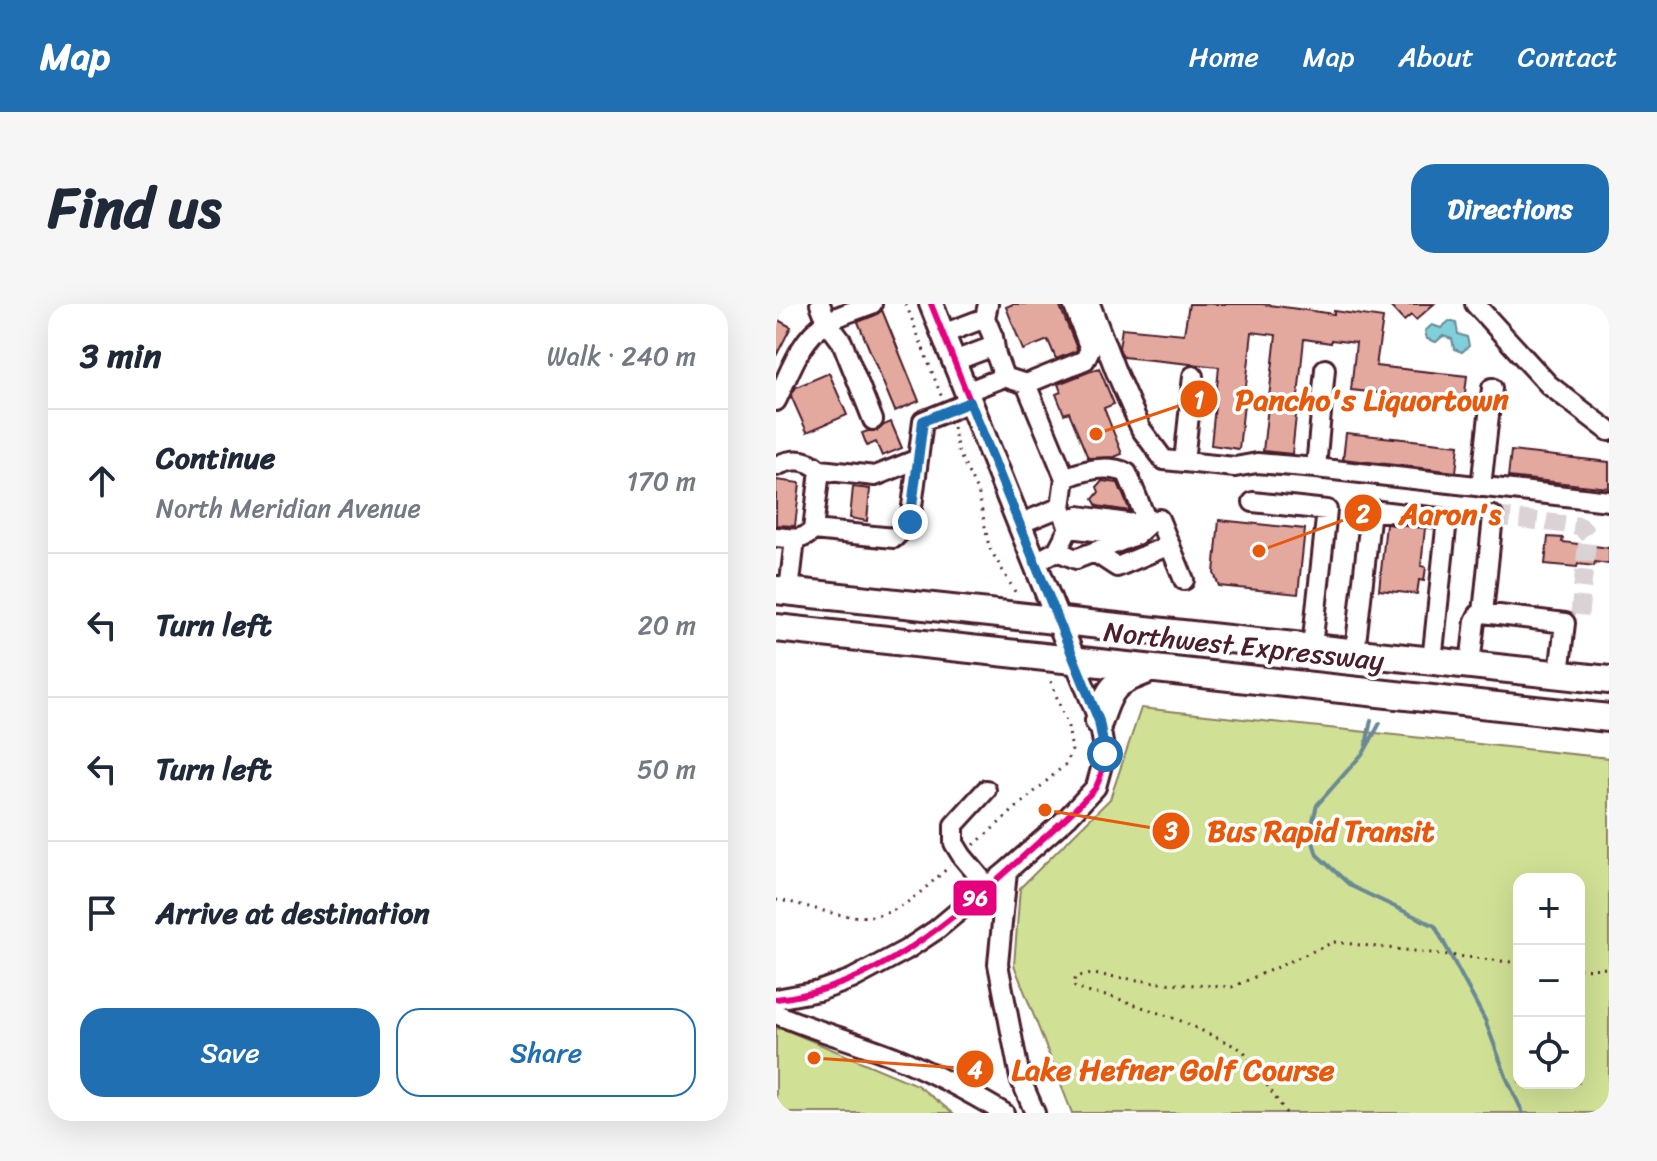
<!DOCTYPE html>
<meta charset="utf-8">
<style>
:root{--surface:#fff;--page:#f6f6f7;--text:#1f2937;--muted:#747a83;--line:#e0e1e3;--accent:#1f6fb2}
body{margin:0;font-family:Sriracha,sans-serif;background:var(--page);color:var(--text)}
.controls{position:absolute;right:24px;bottom:24px;display:grid;overflow:hidden;border-radius:16px;box-shadow:0 8px 32px #0002}
.controls button{width:72px;height:72px;display:grid;place-items:center;padding:0;border:0;border-bottom:2px solid var(--line);background:var(--surface);color:var(--text);font:40px sans-serif}
.stop{position:absolute;width:24px;height:24px;margin:-18px;border:6px solid #1f6fb2;border-radius:50%;background:#fff}
.stop.end{background:#1f6fb2;border-color:#fff;box-shadow:0 2px 8px #0008}
.list{margin:0;padding:0;list-style:none}
h2{display:flex;justify-content:space-between;align-items:center;height:104px;margin:0;padding:0 32px;font-size:34px}
h2 small{font-size:26px;font-weight:400;color:var(--muted)}
.list li{display:grid;grid-template-columns:52px 1fr auto;gap:24px;align-items:center;box-sizing:border-box;height:144px;padding:0 32px;border-top:2px solid var(--line)}
.list b{display:block;font-size:30px;white-space:nowrap}
.list p{margin:0;font-size:26px;white-space:nowrap;color:var(--muted)}
.list em{font-size:26px;font-style:normal;color:var(--muted)}
.actions{display:flex;gap:16px;padding:24px 32px}
.actions a{flex:1;padding:18px 0;border:2px solid var(--accent);border-radius:24px;text-align:center;font-size:28px;color:var(--accent)}
.actions .main{background:var(--accent);color:#fff}
.icon{flex:none;width:44px;height:44px;fill:none;stroke:currentColor;stroke-width:2;stroke-linecap:round;stroke-linejoin:round}
.map{position:relative;flex:none;width:833px;height:809px;overflow:hidden;border-radius:24px}
header{display:flex;align-items:center;gap:48px;box-sizing:border-box;height:112px;padding:0 40px;background:var(--accent);color:#fff}
header strong{font-size:38px}
nav{display:flex;gap:44px;margin-inline-start:auto;font-size:28px}
.intro{display:flex;align-items:center;justify-content:space-between;box-sizing:border-box;height:192px;padding:0 48px}
h1{margin:0;font-size:56px}
.button{padding:20px 36px;border-radius:24px;background:var(--accent);color:#fff;font-size:28px;font-weight:700}
main{display:flex;gap:48px;padding:0 48px}
aside{flex:1;background:var(--surface);border-radius:24px;box-shadow:0 8px 32px #0002}
.map>svg:first-child{display:block}
.green{fill:#d0e094;stroke:#8d8060;stroke-width:2;fill-rule:evenodd}
.water{fill:#80d0db;stroke:#6a8995;stroke-width:2}
.lines{fill:none;stroke-linecap:round;stroke-linejoin:round}
.stream{stroke:#6a8995;stroke-width:4}
.building{fill:#e3a99f;stroke:#4a1f2b;stroke-width:2}
.minor-tunnel{stroke:#dbd2d5;stroke-width:18;stroke-dasharray:18 9;stroke-linecap:butt}
.minor-casing{stroke:#4a1f2b;stroke-width:24}
.major-casing{stroke:#4a1f2b;stroke-width:28}
.highway-casing{stroke:#4a1f2b;stroke-width:32}
.path{stroke:#4a1f2b;stroke-width:3;stroke-dasharray:2 6;stroke-linecap:butt}
.minor{stroke:#fff;stroke-width:18}
.major{stroke:#fff;stroke-width:22}
.highway{stroke:#fff;stroke-width:26}
.bus-1-casing{stroke:#fff;stroke-width:12}
.bus-1{stroke:#e5007d;stroke-width:6}
.route{stroke:#1f6fb2;stroke-width:10}
.labels{text-anchor:middle;dominant-baseline:central;stroke-width:7;stroke-linejoin:round;paint-order:stroke}
.street-label{font-size:28px;fill:#4a1f2b;stroke:#fff}
.leader{fill:none;stroke:#e8590c;stroke-width:3}
.callout-dot{fill:#e8590c;stroke:#fff;stroke-width:3}
.mark-label{font-size:24px;text-anchor:middle;font-weight:bold;fill:#fff}
.callout-label{font-size:30px;text-anchor:middle;font-weight:bold;fill:#e8590c;stroke:#fff;stroke-width:7;stroke-linejoin:round;paint-order:stroke}
.line-badge{stroke:#fff;stroke-width:3}
.badge-label{font-size:22px;text-anchor:middle;font-weight:bold;fill:#fff}
</style>
<header>
<strong>Map</strong>
<nav><a>Home</a><a>Map</a><a>About</a><a>Contact</a></nav>
</header>
<div class="intro"><h1>Find us</h1><a class="button">Directions</a></div>
<main>
<aside>
<h2>3 min<small>Walk · 240 m</small></h2>
<ul class="list">
<li><svg class="icon" aria-label="ahead" viewBox="0 0 24 24"><path d="M12 20V5M6 11l6-6 6 6"/></svg><div><b>Continue</b><p>North Meridian Avenue</p></div><em>170 m</em></li>
<li><svg class="icon" aria-label="left" viewBox="0 0 24 24"><path d="M17 20v-9H6M10 6l-5 5 5 5"/></svg><div><b>Turn left</b></div><em>20 m</em></li>
<li><svg class="icon" aria-label="left" viewBox="0 0 24 24"><path d="M17 20v-9H6M10 6l-5 5 5 5"/></svg><div><b>Turn left</b></div><em>50 m</em></li>
<li><svg class="icon" aria-label="arrive" viewBox="0 0 24 24"><path d="M6 21V4h12l-3 4 3 4H6"/></svg><div><b>Arrive at destination</b></div></li>
</ul>
<div class="actions"><a class="main">Save</a><a>Share</a></div>
</aside>
<div class="map">
<svg width="833" height="809" viewBox="0 0 833 809">
<rect width="100%" height="100%" fill="#fff"/>
<filter id="ink" filterUnits="userSpaceOnUse"><feTurbulence type="fractalNoise" baseFrequency=".0125" numOctaves="2"/><feDisplacementMap in="SourceGraphic" scale="16" xChannelSelector="R" yChannelSelector="G"/><feConvolveMatrix kernelMatrix="1 2 1 2 8 2 1 2 1" color-interpolation-filters="sRGB"/></filter>
<g filter="url(#ink)">
<path class="green" d="M 365,404 L 833,454 L 833,809 L 296,809 L 238,661 L 244,584 L 334,495 ZM 803,575 L 803,779 L 743,779 L 743,575 Z
M 0,724 L 10,726 L 141,781 L 177,809 L 0,809 Z"/>
<path class="water" d="M 673,17 L 680,19 L 682,30 L 691,33 L 693,42 L 686,48 L 678,45 L 676,35 L 667,32 L 660,38 L 651,35 L 649,27 L 656,21 L 665,24 Z"/>
<g class="lines">
<path class="stream" d="M 604,419 L 588,448 L 541,501 L 534,528 L 541,551 L 575,582 L 659,622 L 709,716 L 731,775 L 747,809
M 590,441 L 595,416"/>
</g>
<path class="building" d="M 237,0 L 283,0 L 301,45 L 300,47 L 280,55 L 272,36 L 247,46 L 230,3 Z
M 413,0 L 486,0 L 558,10 L 558,7 L 607,14 L 600,62 L 691,72 L 688,98 L 575,86 L 580,39 L 555,36 L 555,39 L 528,35 L 516,150 L 487,147 L 500,31 L 476,28 L 463,145 L 435,141 L 443,63 L 347,53 L 343,44 L 346,24 L 408,30 Z
M 612,0 L 658,0 L 640,16 L 635,11 L 628,17 Z
M 106,6 L 143,97 L 119,107 L 82,18 L 100,11 Z
M 0,15 L 15,23 L 0,52 Z
M 323,64 L 338,100 L 328,104 L 346,150 L 338,153 L 312,154 L 293,108 L 288,110 L 280,90 L 285,88 L 282,80 Z
M 53,69 L 71,111 L 31,128 L 15,92 L 20,83 Z
M 115,118 L 126,144 L 106,152 L 100,138 L 91,142 L 86,129 L 92,127 L 101,127 L 108,121 Z
M 570,129 L 683,141 L 680,168 L 567,155 Z
M 735,147 L 833,158 L 833,184 L 732,173 Z
M 0,176 L 24,179 L 19,222 L 0,221 Z
M 326,177 L 342,179 L 354,207 L 321,202 L 317,195 L 323,188 L 321,183 Z
M 77,183 L 94,185 L 91,217 L 74,214 Z
M 443,216 L 529,225 L 522,290 L 443,282 L 438,269 Z
M 610,220 L 649,224 L 645,262 L 650,263 L 648,277 L 643,276 L 641,290 L 603,286 Z
M 772,233 L 787,234 L 786,238 L 833,244 L 833,260 L 819,258 L 818,262 L 802,260 L 801,263 L 769,260 Z"/>
<g class="lines">
<path class="minor-tunnel" d="M 717,212 L 804,222 L 812,231 L 803,314 L 789,319"/>
<g class="minor-casing">
<path id="minor" d="M 44,0 L 51,18 L 66,38 L 97,116
M 212,0 L 209,14 L 217,33 L 220,51 L 228,73 L 250,80 L 289,174 L 285,203 L 293,224 L 281,247 L 258,259
M 314,0 L 340,68 L 365,125 L 388,156 L 459,163 L 481,159 L 540,164 L 833,197
M 699,0 L 773,81 L 833,127
M 167,30 L 209,14
M 178,57 L 218,42
M 250,80 L 309,56 L 314,45 L 297,0
M 190,88 L 228,73
M 0,97 C 13,71 24,34 50,19 C 64,10 81,6 96,0
M 408,158 L 417,72
M 0,162 C 16,154 30,154 44,166
M 540,164 L 549,65
M 289,174 C 308,166 331,160 351,169 L 372,220
M 705,183 L 716,84
M 477,198 L 551,206 L 536,343
M 290,217 L 303,212 L 351,219 L 372,220 L 383,215 L 408,276
M 243,220 L 285,203
M 293,224 L 327,228 L 348,220
M 37,226 L 44,166 L 99,172 L 142,155
M 0,233 C 14,234 27,238 37,226 L 118,234 L 134,218 L 147,117 L 194,98
M 281,247 L 300,255 L 318,248 L 341,263 L 394,241
M 318,248 L 360,231 L 372,220
M 13,287 L 19,235
M 707,309 L 789,319 L 783,370
M 579,348 L 595,206 L 671,215 L 656,357
M 694,361 L 699,317 L 702,311 L 707,309 L 717,212
M 210,486 L 178,521 L 178,539 L 186,552 L 212,583
M 231,567 L 222,660 L 244,774 L 259,809
M 0,695 L 43,687 L 76,675 L 130,646 L 160,626 L 231,567 L 292,513 L 320,483 L 329,450 L 323,417 L 298,356
M 0,710 C 42,728 86,739 129,757 C 163,772 196,790 228,809"/>
</g>
<g class="major-casing">
<path id="major" d="M 155,0 L 298,356"/>
</g>
<g class="highway-casing">
<path id="highway" d="M 0,286 L 833,376
M 0,324 L 833,414
M 323,417 C 335,380 338,379 374,365"/>
</g>
<path class="path" d="M 130,0 L 166,94
M 177,123 L 182,147 L 203,191 L 213,243 L 242,293
M 198,541 L 290,460 L 296,446 L 292,423 L 274,375
M 0,596 C 20,598 40,606 61,610 C 117,621 135,596 174,562
M 803,665 L 833,664
M 510,809 L 467,746 L 403,716 L 340,694 L 311,688 L 299,683 L 297,677 L 302,672 L 317,670 L 385,679 L 456,683 L 558,638 L 743,659"/>
<use href="#minor" class="minor"/>
<use href="#major" class="major"/>
<use href="#highway" class="highway"/>
<g class="bus-1-casing">
<path id="bus-1" d="M 0,695 C 106,685 188,605 263,538 C 279,524 294,511 308,496 C 312,492 318,487 320,483 C 331,461 327,439 323,417 L 155,0"/>
</g>
<use href="#bus-1" class="bus-1"/>
</g>
</g>
<g class="lines" filter="url(#ink)">
<path class="route" d="M 134,218 L 147,117 L 194,98 L 323,417 L 329,450"/>
</g>
<g class="labels">
<g class="street-label">
<text transform="translate(468 342) rotate(6)">Northwest Expressway</text>
</g>
</g>
<path class="leader" d="M320 130L423 95M483 247L587 209M269 506L395 527M38 754L199 765"/>
<g class="callout-dot">
<circle cx="320" cy="130" r="8"/>
<circle cx="483" cy="247" r="8"/>
<circle cx="269" cy="506" r="8"/>
<circle cx="38" cy="754" r="8"/>
<circle cx="423" cy="95" r="20"/>
<circle cx="587" cy="209" r="20"/>
<circle cx="395" cy="527" r="20"/>
<circle cx="199" cy="765" r="20"/>
</g>
<g class="mark-label">
<text x="423" y="104">1</text>
<text x="587" y="218">2</text>
<text x="395" y="535">3</text>
<text x="199" y="774">4</text>
</g>
<g class="callout-label">
<text x="596" y="106">Pancho's Liquortown</text>
<text x="674" y="220">Aaron's</text>
<text x="545" y="537">Bus Rapid Transit</text>
<text x="397" y="776">Lake Hefner Golf Course</text>
</g>
<rect class="line-badge" x="176" y="575" width="46" height="38" rx="8" fill="#e5007d"/>
<g class="badge-label">
<text x="199" y="602">96</text>
</g>
</svg>
<div class="controls">
<button>+</button>
<button>−</button>
<button><svg class="icon" aria-label="locate" viewBox="0 0 24 24"><circle cx="12" cy="12" r="6"/><path d="M12 2v4M12 18v4M2 12h4M18 12h4"/></svg></button>
</div>
<div class="stop" style="left:329px;top:450px"></div>
<div class="stop end" style="left:134px;top:218px"></div>
</div>
</main>
